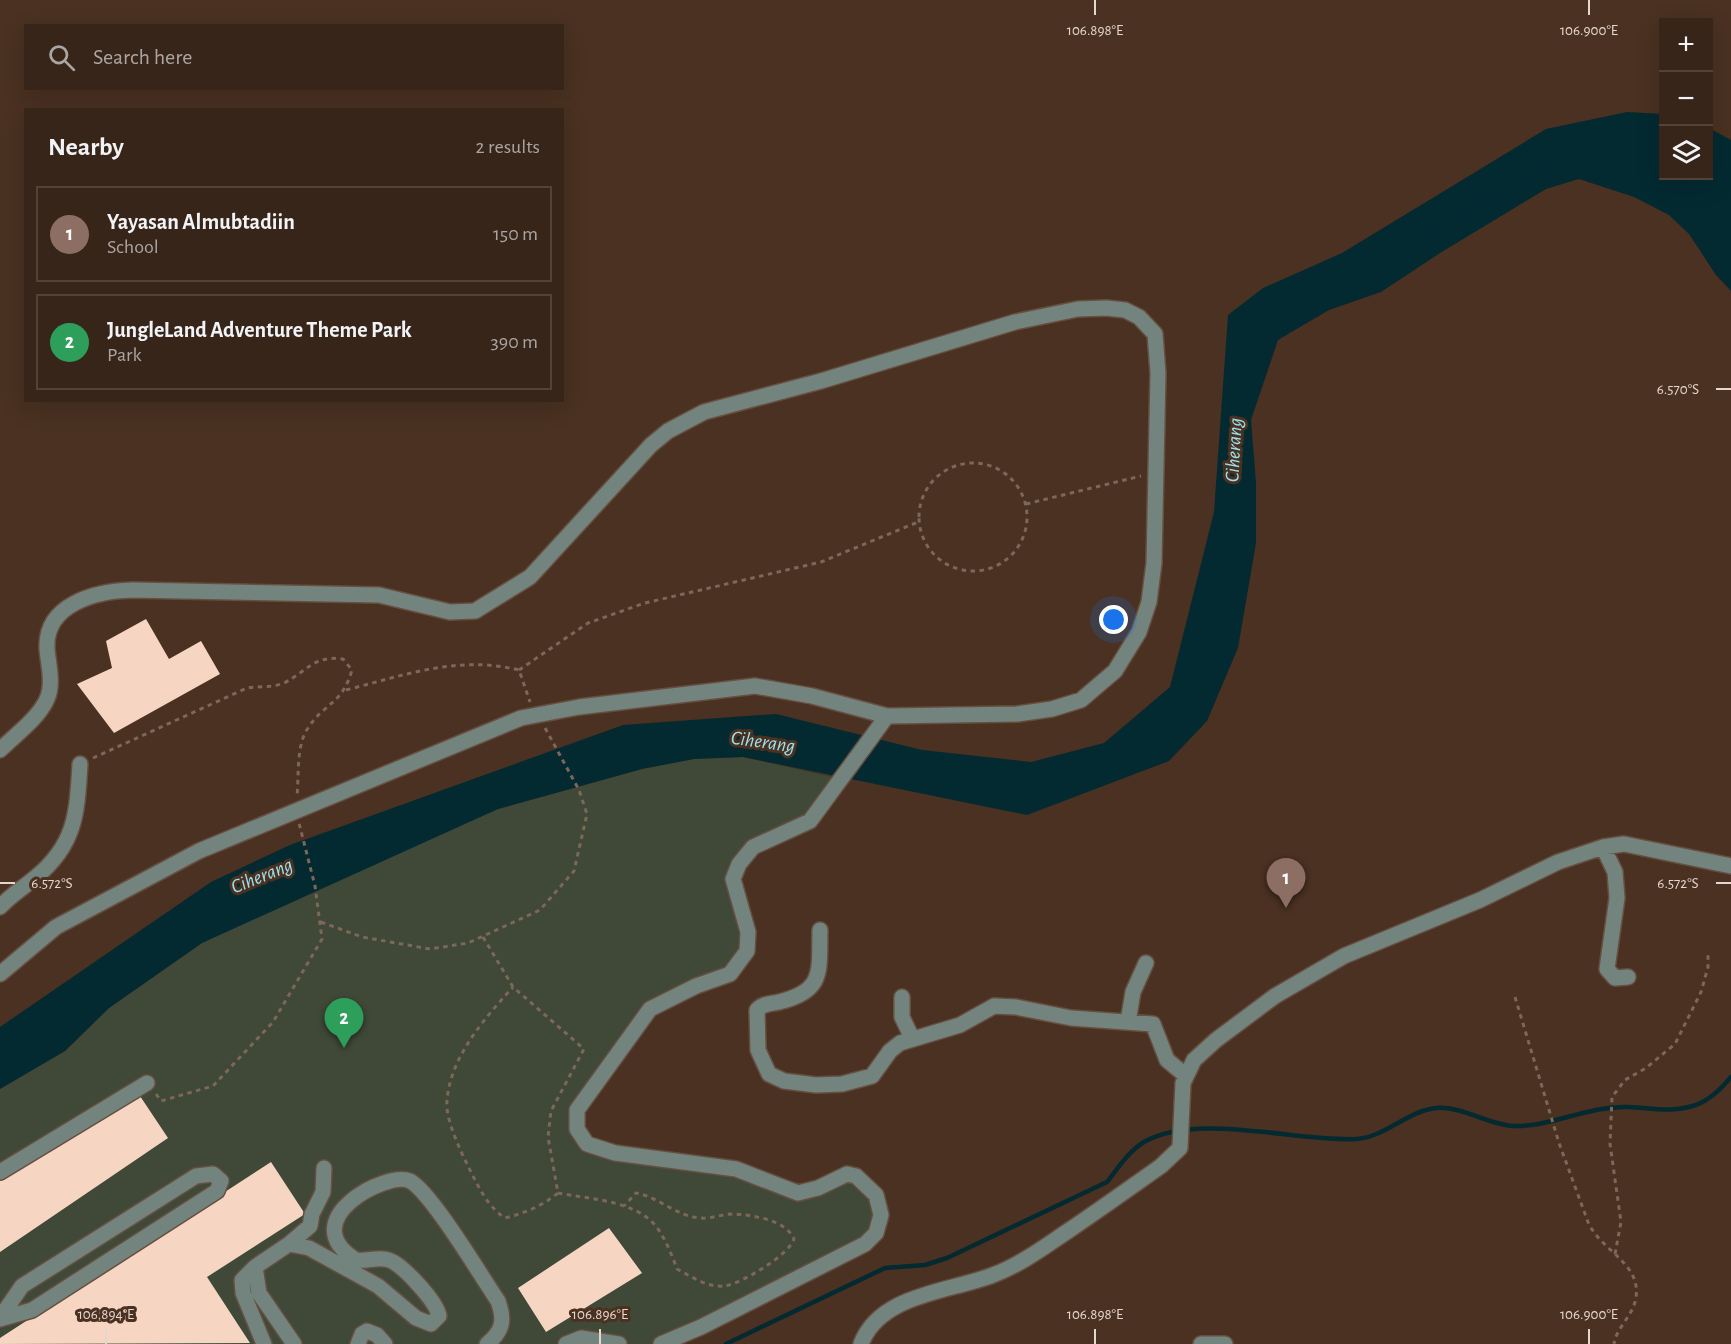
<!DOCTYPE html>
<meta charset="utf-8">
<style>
:root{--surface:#382519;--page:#433126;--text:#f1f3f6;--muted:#aba5a2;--line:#524238;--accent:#f09ab5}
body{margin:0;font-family:"Alegreya Sans",sans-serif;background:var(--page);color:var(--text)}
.controls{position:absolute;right:18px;top:18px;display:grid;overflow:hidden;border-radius:0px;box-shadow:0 6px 24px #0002}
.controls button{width:54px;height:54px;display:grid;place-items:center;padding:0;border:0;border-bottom:2px solid var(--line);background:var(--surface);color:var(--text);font:30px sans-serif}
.you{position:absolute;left:1114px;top:620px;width:21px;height:21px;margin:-15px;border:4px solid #fff;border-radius:50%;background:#1a73e8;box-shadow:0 0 0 9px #1a73e833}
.badge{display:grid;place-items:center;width:39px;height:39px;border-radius:50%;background:var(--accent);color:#fff;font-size:20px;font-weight:700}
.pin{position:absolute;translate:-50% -50px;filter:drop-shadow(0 2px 3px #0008)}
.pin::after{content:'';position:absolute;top:32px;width:21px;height:18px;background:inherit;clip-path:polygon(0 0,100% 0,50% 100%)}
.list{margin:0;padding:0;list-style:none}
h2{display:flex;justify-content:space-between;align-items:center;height:78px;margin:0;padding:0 24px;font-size:26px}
h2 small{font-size:20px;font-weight:400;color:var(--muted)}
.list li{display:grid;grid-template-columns:39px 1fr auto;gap:18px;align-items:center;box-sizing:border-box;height:96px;margin:0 12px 12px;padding:0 12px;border:2px solid var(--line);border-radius:0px}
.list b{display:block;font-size:22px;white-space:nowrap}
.list p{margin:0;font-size:20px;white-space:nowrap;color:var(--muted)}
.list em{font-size:20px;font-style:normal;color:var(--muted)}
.icon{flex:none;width:33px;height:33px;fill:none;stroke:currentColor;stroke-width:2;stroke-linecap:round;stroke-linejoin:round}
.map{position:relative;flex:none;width:1731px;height:1344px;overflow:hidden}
.search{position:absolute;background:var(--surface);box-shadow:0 6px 24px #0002;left:24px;top:24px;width:540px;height:66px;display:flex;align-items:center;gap:15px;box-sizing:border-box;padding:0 21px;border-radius:0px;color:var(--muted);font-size:22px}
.panel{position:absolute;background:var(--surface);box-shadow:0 6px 24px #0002;left:24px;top:108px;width:540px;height:294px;border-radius:0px}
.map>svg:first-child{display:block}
.green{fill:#404938}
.water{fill:#032a31}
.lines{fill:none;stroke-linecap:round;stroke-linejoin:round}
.stream{stroke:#032a31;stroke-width:4.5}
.building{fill:#f6d6c2}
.minor-casing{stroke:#664f40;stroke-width:18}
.path{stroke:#7d6759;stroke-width:3;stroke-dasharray:4.5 4.5;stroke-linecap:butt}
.minor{stroke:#73837e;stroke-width:15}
.ticks{fill:none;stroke:#e6d6cc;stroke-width:2}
.labels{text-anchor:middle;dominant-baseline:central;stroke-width:6;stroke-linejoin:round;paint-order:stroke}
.water-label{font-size:20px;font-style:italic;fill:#9be2f1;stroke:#4a3121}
.ticks-label{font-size:15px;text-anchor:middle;fill:#e6d6cc;stroke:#4a3121;stroke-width:6;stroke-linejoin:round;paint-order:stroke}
</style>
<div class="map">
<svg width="1731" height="1344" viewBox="0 0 1731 1344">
<rect width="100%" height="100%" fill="#4a3121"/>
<path class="green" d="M 743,757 L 842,779 L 810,821 L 739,864 L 748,932 L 730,974 L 650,1009 L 577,1110 L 587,1144 L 736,1169 L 797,1193 L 847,1174 L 876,1195 L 876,1233 L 661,1344 L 0,1344 L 0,1089 L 65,1051 L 109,1008 L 202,943 L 344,873 L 498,809 L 642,769 L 694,759 Z"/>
<path class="water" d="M 1627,112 L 1663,114 L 1664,176 L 1708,176 L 1709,128 L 1731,140 L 1731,291 L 1716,275 L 1689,234 L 1669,215 L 1634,197 L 1579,179 L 1546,189 L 1440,253 L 1381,292 L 1329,310 L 1278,340 L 1251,420 L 1256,483 L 1256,543 L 1238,648 L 1207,721 L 1169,761 L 1027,815 L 743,757 L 694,759 L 642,769 L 498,809 L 202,943 L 109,1008 L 65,1051 L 0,1089 L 0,1027 L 211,882 L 290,845 L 623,725 L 776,714 L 922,750 L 1031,762 L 1104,743 L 1170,687 L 1214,512 L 1228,315 L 1263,288 L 1342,253 L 1546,129 Z"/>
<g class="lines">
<path class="stream" d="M 1407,243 L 1485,196 L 1562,155
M 726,1344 L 885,1268 L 925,1265 L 947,1258 L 1107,1182 C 1118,1168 1129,1151 1144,1142 C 1197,1112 1297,1142 1356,1139 C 1386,1137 1407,1111 1436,1108 C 1462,1106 1487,1124 1512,1126 C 1549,1128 1589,1105 1629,1107 C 1652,1108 1672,1113 1696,1105 C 1710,1100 1722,1088 1731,1077"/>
</g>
<path class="building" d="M 146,619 L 169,659 L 201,641 L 220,674 L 114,733 L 77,684 L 112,668 L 106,641 Z
M 140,1096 L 168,1138 L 0,1252 L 0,1179 Z
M 271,1162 L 305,1214 L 207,1277 L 250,1343 L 0,1344 L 0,1338 Z
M 609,1228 L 642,1273 L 546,1332 L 518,1288 Z"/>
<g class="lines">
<g class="minor-casing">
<path id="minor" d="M 0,750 C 15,735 38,719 47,699 C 54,683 48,664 47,648 C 45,604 96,591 132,590 L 379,595 L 450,612 L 475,611 L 530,577 L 651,445 L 668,431 L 704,412 L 821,381 L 1015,322 L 1078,309 L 1106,308 L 1125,310 L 1139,317 L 1155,334 L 1158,373 L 1154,563 L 1149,602 L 1139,632 L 1115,671 L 1081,700 L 1052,709 L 1017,714 L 887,716 L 812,696 L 755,686 L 579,707 L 521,718 L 199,851 L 56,927 L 0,974
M 1603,847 L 1615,872 L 1617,898 L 1607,969 L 1615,978 L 1628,977
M 0,907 C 11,895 23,888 36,877 C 76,844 77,813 80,764
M 820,930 C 819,971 825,991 779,1002 C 771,1004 763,1003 757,1010 L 758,1050 L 769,1074 L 784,1081 L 816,1085 L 842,1084 L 872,1076 L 890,1051 L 900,1043 L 960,1025 L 994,1006 L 1016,1007 L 1071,1018 L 1153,1024 L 1167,1060 L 1185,1075
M 902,997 L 902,1017 L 912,1038
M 1128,1022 L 1133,992 L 1146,963
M 324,1168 L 323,1192 L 312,1214 L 310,1226 L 289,1244 L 309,1248 L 378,1286 L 416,1318 L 431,1324 L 439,1316 C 437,1302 403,1265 389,1260 C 378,1256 367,1262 356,1260 C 292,1220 388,1170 410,1181 C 431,1192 481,1276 498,1301 C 505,1320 503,1331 487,1344
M 0,1172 L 147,1083
M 255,1267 L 259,1293 L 294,1344
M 0,1318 L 22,1286 L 196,1176 L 213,1174 L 221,1181 L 217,1191 L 32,1310 L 0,1319
M 264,1344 L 243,1293 L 242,1280 L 255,1267 L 289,1244
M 358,1344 L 362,1334 L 367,1331 L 377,1335 L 385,1344
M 566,1344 L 581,1338 L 619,1344
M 661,1344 L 701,1327 L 865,1244 L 876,1233 L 881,1215 L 876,1195 L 856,1176 L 847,1174 L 818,1188 L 798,1193 L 736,1169 L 615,1153 L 587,1144 L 577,1129 L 577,1110 L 650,1009 L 696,986 L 730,974 L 747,951 L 748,932 L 733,879 L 739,864 L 753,847 L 810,821 L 887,716
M 861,1344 C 880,1294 949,1292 993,1275 C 1020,1265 1044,1247 1068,1231 C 1099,1210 1130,1188 1161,1166 L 1180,1148 L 1183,1083 L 1194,1060 L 1216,1040 L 1275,996 L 1344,956 L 1480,900 L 1558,862 L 1603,847 L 1624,844 L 1731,866
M 1201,1344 L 1225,1344"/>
</g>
<path class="path" d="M919 517a54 54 0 1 1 108 0a54 54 0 1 1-108 0Z
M 1026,504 L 1141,476
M 519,670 L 588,623 L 645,603 L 821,562 L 918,522
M 346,690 C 405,675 458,655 519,670 L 530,702
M 93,758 L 247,688 C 259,686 272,688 284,683 C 308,671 313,655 343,659 L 352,670 C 342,705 325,702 308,728 C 296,745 299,776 297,796
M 321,922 L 362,937 L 430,949 L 468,943 L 540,910 L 574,871 L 587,814 L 579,790 L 544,726
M 483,937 L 513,987 L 584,1049 L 551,1111 L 548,1137 L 558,1193 C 542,1206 525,1213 505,1218 C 487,1206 478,1186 468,1166 C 460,1150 445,1118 447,1101 C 450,1057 485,1018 513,987
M 1515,997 L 1559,1143 L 1588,1222 C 1601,1252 1645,1264 1635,1302 C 1631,1317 1616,1329 1614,1344
M 156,1094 L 161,1101 L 213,1086 L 273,1022 L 322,939 L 315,886 L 299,823
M 558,1193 C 588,1199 632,1200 654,1224 C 665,1237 671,1253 677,1269 C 692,1277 708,1288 725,1286 C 742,1283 789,1255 794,1239 C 786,1220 753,1215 733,1214 C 722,1214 711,1219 701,1218 C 677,1217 659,1197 636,1193 L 624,1206
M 1615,1254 L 1621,1222 L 1610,1144 L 1612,1097 L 1625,1080 L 1646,1068 L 1675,1044 L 1701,992 L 1708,967 L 1708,951"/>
<use href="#minor" class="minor"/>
</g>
<path class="ticks" d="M 1095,0 L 1095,15M 1589,0 L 1589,15M 1716,389 L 1731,389M 0,883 L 15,883M 1716,883 L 1731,883M 106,1329 L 106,1344M 600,1329 L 600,1344M 1095,1329 L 1095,1344M 1589,1329 L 1589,1344"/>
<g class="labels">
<g class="water-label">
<text transform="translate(1234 450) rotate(-87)">Ciherang</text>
<text transform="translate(763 742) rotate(8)">Ciherang</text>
<text transform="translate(262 876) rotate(-22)">Ciherang</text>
</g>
</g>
<g class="ticks-label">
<text x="1095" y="35">106.898°E</text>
<text x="1589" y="35">106.900°E</text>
<text x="1678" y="394">6.570°S</text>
<text x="52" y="888">6.572°S</text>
<text x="1678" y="888">6.572°S</text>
<text x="106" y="1319">106.894°E</text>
<text x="600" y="1319">106.896°E</text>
<text x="1095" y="1319">106.898°E</text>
<text x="1589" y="1319">106.900°E</text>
</g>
</svg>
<div class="controls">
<button>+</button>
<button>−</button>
<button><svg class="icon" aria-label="layers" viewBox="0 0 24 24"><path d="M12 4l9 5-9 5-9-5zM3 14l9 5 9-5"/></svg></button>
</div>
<div class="you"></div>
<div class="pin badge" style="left:1286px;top:908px;background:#8d6e63">1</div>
<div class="pin badge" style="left:344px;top:1048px;background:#2e9e5b">2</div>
<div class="search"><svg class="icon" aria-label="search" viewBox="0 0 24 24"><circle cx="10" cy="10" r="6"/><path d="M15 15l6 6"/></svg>Search here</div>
<section class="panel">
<h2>Nearby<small>2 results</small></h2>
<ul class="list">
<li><span class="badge" style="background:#8d6e63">1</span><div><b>Yayasan Almubtadiin</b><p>School</p></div><em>150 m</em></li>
<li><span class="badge" style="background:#2e9e5b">2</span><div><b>JungleLand Adventure Theme Park</b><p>Park</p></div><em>390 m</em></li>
</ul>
</section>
</div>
